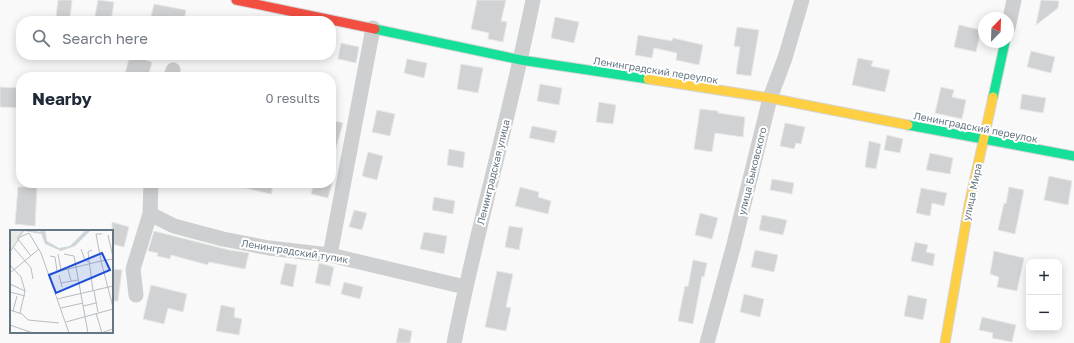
<!DOCTYPE html>
<meta charset="utf-8">
<style>
:root{--surface:#fff;--page:#f2f2f3;--text:#1f2937;--muted:#747a83;--line:#e0e1e3}
body{margin:0;font-family:"Golos Text",sans-serif;background:var(--page);color:var(--text)}
.controls{position:absolute;right:12px;bottom:12px;display:grid;overflow:hidden;border-radius:8px;box-shadow:0 2px 10px #0003}
.controls button{width:36px;height:36px;display:grid;place-items:center;padding:0;border:0;border-bottom:1px solid var(--line);background:var(--surface);color:var(--text);font:20px sans-serif}
.compass{position:absolute;left:978px;top:12px;width:36px;height:36px;border-radius:50%;background:var(--surface);box-shadow:0 2px 10px #0003;rotate:23deg}
.list{margin:0;padding:0;list-style:none}
h2{display:flex;justify-content:space-between;align-items:center;height:52px;margin:0;padding:0 16px;font-size:17px}
h2 small{font-size:13px;font-weight:400;color:var(--muted)}
.icon{flex:none;width:22px;height:22px;fill:none;stroke:currentColor;stroke-width:2;stroke-linecap:round;stroke-linejoin:round}
.map{position:relative;flex:none;width:1074px;height:343px;overflow:hidden}
.search{position:absolute;background:var(--surface);box-shadow:0 2px 10px #0003;left:16px;top:16px;width:320px;height:44px;display:flex;align-items:center;gap:10px;box-sizing:border-box;padding:0 14px;border-radius:16px;color:var(--muted);font-size:15px}
.panel{position:absolute;background:var(--surface);box-shadow:0 2px 10px #0003;left:16px;top:72px;width:320px;height:116px;border-radius:16px}
.map>svg:first-child{display:block}
.building{fill:#d0d2d3;stroke:#e8e8e8}
.lines{fill:none;stroke-linecap:round;stroke-linejoin:round}
.fast-casing{stroke:#d5d6d7;stroke-width:11}
.slow-casing{stroke:#d5d6d7;stroke-width:11}
.jam-casing{stroke:#d5d6d7;stroke-width:11}
.street{stroke:#cecfd0;stroke-width:15}
.fast{stroke:#16e098;stroke-width:9}
.slow{stroke:#ffcf43;stroke-width:9}
.jam{stroke:#f24e42;stroke-width:9}
.labels{text-anchor:middle;dominant-baseline:central;stroke-width:4;stroke-linejoin:round;paint-order:stroke}
.street-label{font-size:10px;fill:#657683;stroke:#fff}
.inset-river{fill:none;stroke:#ced6d9;stroke-width:2}
.inset-road{fill:none;stroke:#b5bdc3;stroke-width:1}
.view{fill:#1d4ed8;fill-opacity:0.15;stroke:#1d4ed8;stroke-width:2}
.inset-edge{fill:none;stroke:#657683;stroke-width:2}
</style>
<div class="map">
<svg width="1074" height="343" viewBox="0 0 1074 343">
<rect width="100%" height="100%" fill="#f9f9f9"/>
<path class="building" d="M 58,0 L 72,0 L 70,19 L 56,17 Z
M 98,0 L 114,2 L 111,21 L 94,21 Z
M 477,0 L 506,0 L 501,21 L 507,22 L 503,42 L 488,39 L 489,33 L 471,29 Z
M 1041,0 L 1059,1 L 1058,8 L 1036,25 Z
M 154,4 L 186,10 L 184,21 L 150,21 Z
M 555,17 L 579,22 L 574,43 L 551,38 Z
M 959,25 L 981,30 L 976,52 L 954,47 Z
M 737,27 L 759,30 L 751,76 L 736,74 L 740,47 L 734,46 Z
M 638,35 L 672,41 L 673,38 L 703,45 L 699,65 L 676,60 L 677,53 L 654,48 L 652,58 L 635,55 Z
M 341,43 L 359,47 L 356,63 L 338,59 Z
M 1031,51 L 1055,57 L 1051,73 L 1027,67 Z
M 130,55 L 152,62 L 148,77 L 124,77 Z
M 858,58 L 873,61 L 871,66 L 890,70 L 885,92 L 852,85 Z
M 407,59 L 427,63 L 424,78 L 404,73 Z
M 461,64 L 483,68 L 478,93 L 457,89 Z
M 540,84 L 562,88 L 559,105 L 537,101 Z
M 0,87 L 21,88 L 21,108 L 0,107 Z
M 941,87 L 954,90 L 952,97 L 966,100 L 962,119 L 935,113 Z
M 1022,94 L 1046,98 L 1043,113 L 1020,109 Z
M 599,102 L 616,105 L 613,124 L 596,122 Z
M 700,109 L 718,111 L 718,113 L 745,117 L 743,137 L 715,133 L 712,152 L 694,149 Z
M 377,110 L 395,114 L 390,136 L 372,132 Z
M 331,120 L 343,123 L 334,155 L 331,154 Z
M 785,123 L 805,127 L 801,144 L 796,143 L 794,149 L 780,146 Z
M 532,126 L 557,131 L 554,143 L 529,138 Z
M 887,135 L 903,139 L 900,153 L 884,150 Z
M 869,141 L 881,144 L 876,169 L 865,167 Z
M 449,149 L 465,152 L 463,168 L 447,165 Z
M 368,152 L 383,156 L 377,180 L 362,176 Z
M 930,153 L 953,158 L 950,174 L 926,170 Z
M 1049,176 L 1072,181 L 1068,205 L 1044,200 Z
M 772,179 L 794,183 L 792,194 L 770,190 Z
M 240,183 L 274,183 L 271,194 L 240,187 Z
M 314,183 L 332,183 L 328,198 L 311,194 Z
M 18,187 L 37,187 L 35,226 L 15,224 Z
M 520,187 L 539,192 L 538,197 L 551,201 L 548,214 L 515,206 Z
M 1009,187 L 1024,190 L 1015,234 L 998,230 L 1004,203 L 1006,204 Z
M 921,188 L 947,193 L 944,206 L 932,203 L 930,216 L 916,213 Z
M 434,197 L 455,201 L 453,214 L 432,210 Z
M 354,210 L 367,213 L 362,230 L 349,227 Z
M 700,213 L 718,218 L 712,239 L 695,235 Z
M 762,215 L 787,220 L 783,235 L 759,230 Z
M 112,222 L 129,227 L 124,247 L 112,244 Z
M 509,226 L 523,228 L 519,250 L 505,247 Z
M 154,231 L 229,250 L 249,253 L 245,269 L 209,262 L 208,265 L 171,255 L 170,259 L 157,256 L 158,253 L 148,251 Z
M 424,232 L 447,236 L 444,254 L 420,249 Z
M 915,242 L 928,245 L 926,252 L 935,254 L 933,266 L 911,261 Z
M 755,250 L 778,255 L 774,272 L 751,267 Z
M 994,251 L 1024,258 L 1017,291 L 997,287 L 999,277 L 990,274 Z
M 693,260 L 707,263 L 704,277 L 702,276 L 693,324 L 678,321 L 685,286 L 688,287 Z
M 285,263 L 297,265 L 293,287 L 280,284 Z
M 319,263 L 334,267 L 330,286 L 315,283 Z
M 112,269 L 122,270 L 118,301 L 112,301 Z
M 497,271 L 513,274 L 506,307 L 511,308 L 506,331 L 485,327 Z
M 344,282 L 363,287 L 360,299 L 341,294 Z
M 151,285 L 187,294 L 183,312 L 168,308 L 164,324 L 143,319 Z
M 744,294 L 764,299 L 760,317 L 740,312 Z
M 908,295 L 927,299 L 923,320 L 904,316 Z
M 221,305 L 235,308 L 234,317 L 242,319 L 239,335 L 216,331 Z
M 982,317 L 1016,325 L 1012,342 L 992,338 L 993,333 L 979,330 Z
M 399,328 L 412,331 L 410,343 L 396,343 Z"/>
<g class="lines">
<g class="fast-casing">
<path id="fast" d="M 375,29 L 521,60 L 648,79
M 993,97 L 1005,42
M 908,125 L 1074,156"/>
</g>
<g class="slow-casing">
<path id="slow" d="M 648,79 L 770,98 L 908,125
M 945,343 L 969,205 L 993,97"/>
</g>
<g class="jam-casing">
<path id="jam" d="M 236,0 L 375,29"/>
</g>
<path class="street" d="M 1008,28 L 1014,0
M 171,77 L 173,70
M 150,214 L 174,226 L 223,239 L 269,248 L 330,255 L 465,287
M 330,255 L 373,28
M 136,295 L 133,269 L 150,214 L 151,183
M 454,343 C 477,228 510,115 533,0
M 707,343 L 733,248 L 770,98 L 785,58 L 802,0"/>
<use href="#fast" class="fast"/>
<use href="#slow" class="slow"/>
<use href="#jam" class="jam"/>
</g>
<g class="labels">
<g class="street-label">
<text transform="translate(656 70) rotate(9)">Ленинградский переулок</text>
<text transform="translate(976 127) rotate(11)">Ленинградский переулок</text>
<text transform="translate(752 171) rotate(-76)">улица Быковского</text>
<text transform="translate(493 172) rotate(-76)">Ленинградская улица</text>
<text transform="translate(972 192) rotate(-78)">улица Мира</text>
<text transform="translate(295 251) rotate(9)">Ленинградский тупик</text>
</g>
</g>
<g transform="translate(10 230)">
<rect width="103" height="103" fill="#f9f9f9"/>
<path d="M 0,0 L 13,0 L 0,21 Z" fill="#e8ebe6"/>
<path d="M 30,0 L 35,0 L 37,11 L 49,18 L 60,16 L 76,0 L 81,0 L 65,16 L 51,21 L 35,14 Z" fill="#ced6d9"/>
<path class="inset-river" d="M 7,9 L 14,0 L 31,3"/>
<path class="inset-road" d="M 98,5 L 103,27M 8,9 L 21,26M 4,18 L 21,38 L 23,49M 71,19 L 75,30 L 79,32M 82,20 L 78,22 L 83,61M 0,22 L 10,7 L 19,3 L 31,23 L 59,103M 48,24 L 51,40M 54,24 L 64,26 L 78,103M 40,26 L 45,27 L 47,41M 103,29 L 91,31 L 103,77M 0,35 L 11,47 L 15,61 L 10,83M 58,39 L 61,51M 0,43 L 29,19M 38,44 L 91,31 L 86,4 L 92,4M 49,45 L 52,57M 51,53 L 68,50M 0,54 L 15,61M 84,61 L 88,82M 0,62 L 15,66M 47,69 L 103,56M 73,76 L 86,73M 51,78 L 73,73M 0,80 L 12,84 L 18,90M 3,81 L 7,66M 86,83 L 92,103M 18,90 L 49,93M 56,92 L 103,79M 0,95 L 23,103M 91,103 L 103,99"/>
<path class="view" d="M 92,23 L 100,40 L 46,63 L 39,45 Z"/>
<rect width="103" height="103" class="inset-edge"/>
</g>
</svg>
<div class="controls">
<button>+</button>
<button>−</button>
</div>
<svg class="compass" viewBox="-18 -18 36 36"><path d="M0-13l5 13h-10z" fill="#e53935"/><path d="M0 13l5-13h-10z" fill="#747a83"/></svg>
<div class="search"><svg class="icon" aria-label="search" viewBox="0 0 24 24"><circle cx="10" cy="10" r="6"/><path d="M15 15l6 6"/></svg>Search here</div>
<section class="panel">
<h2>Nearby<small>0 results</small></h2>
<ul class="list">
</ul>
</section>
</div>
